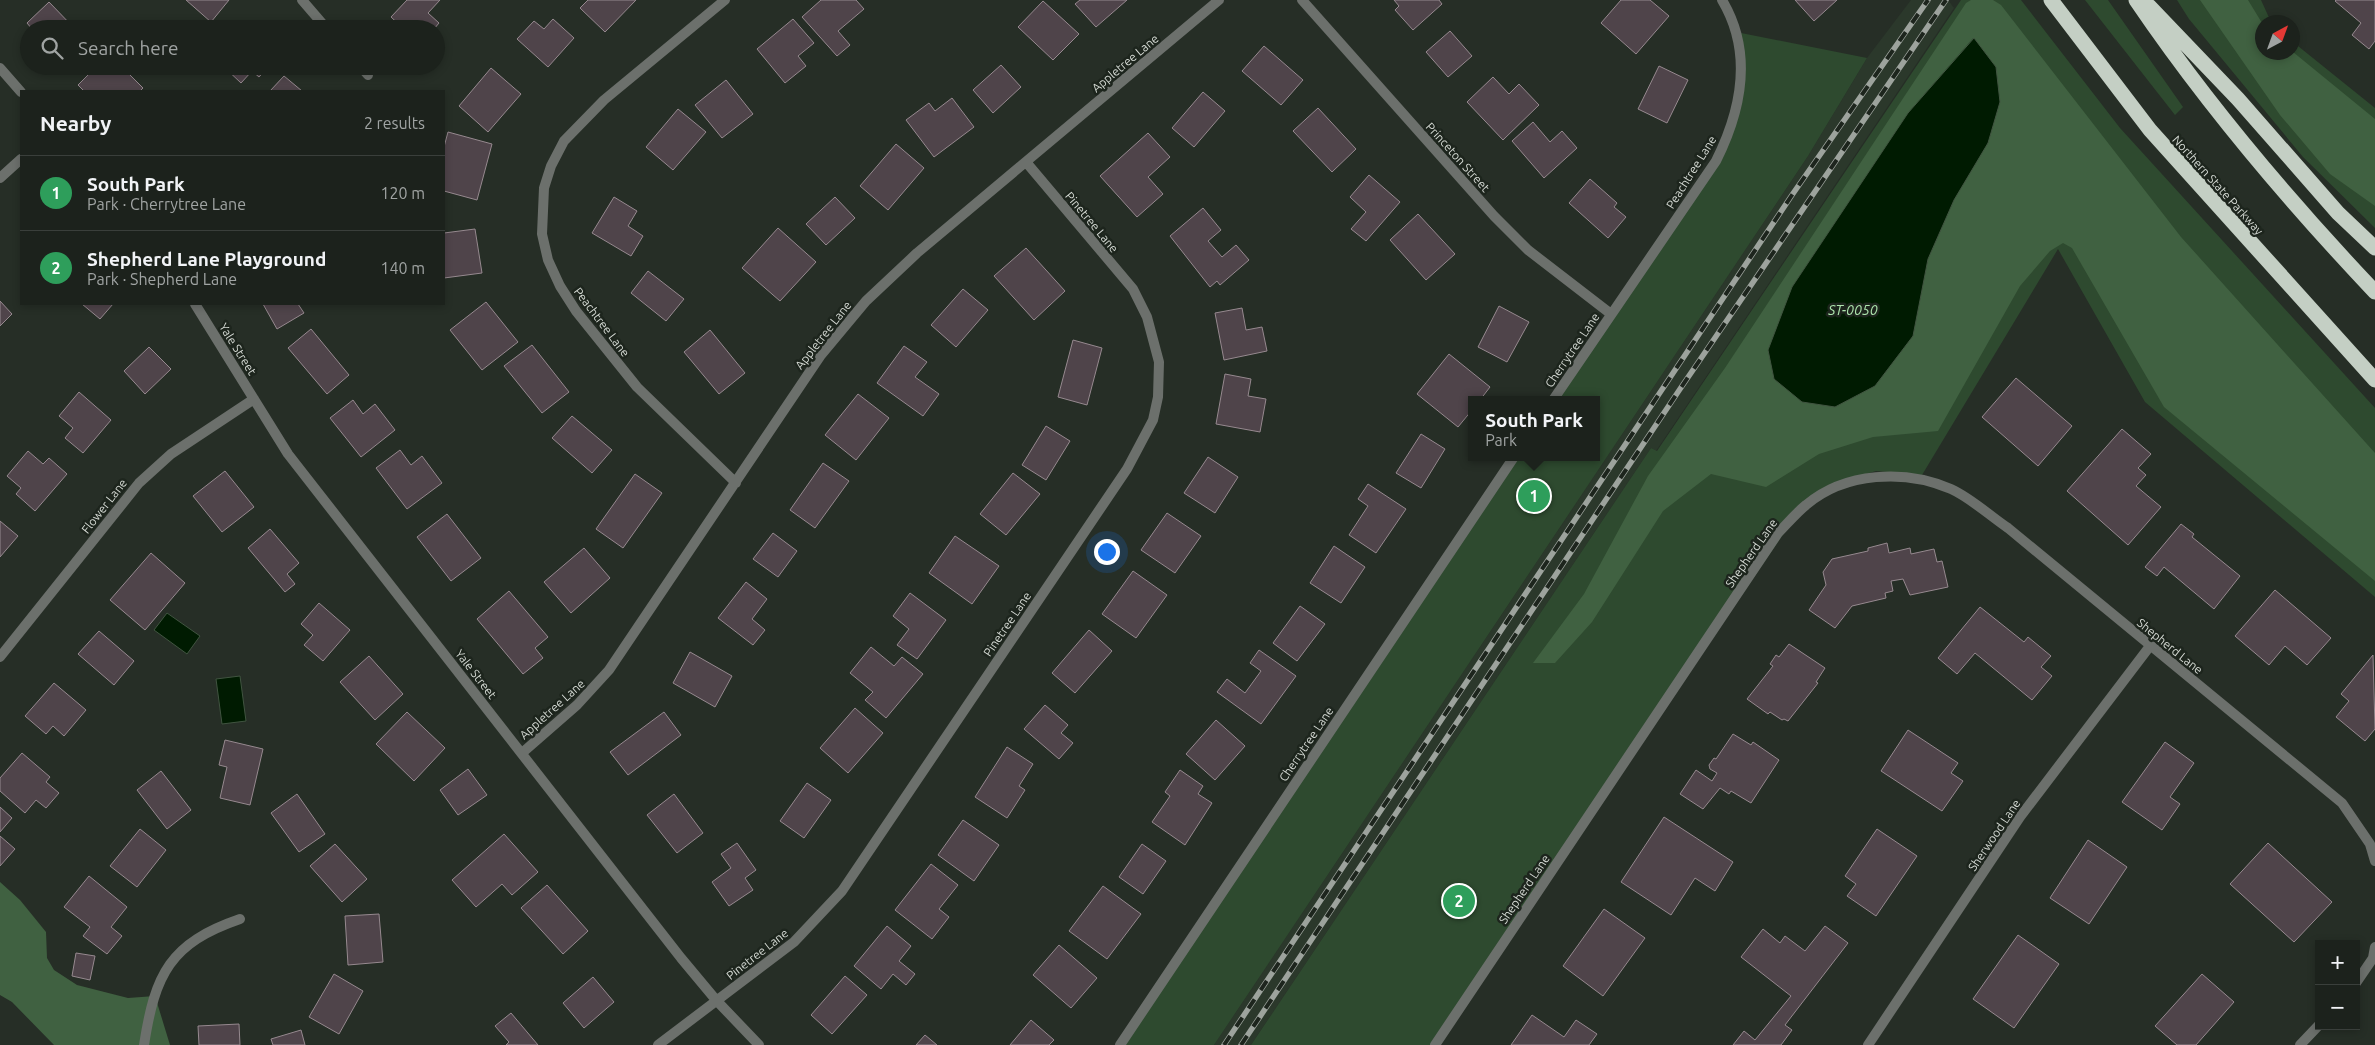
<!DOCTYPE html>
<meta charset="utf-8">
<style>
:root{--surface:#1c221c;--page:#252a25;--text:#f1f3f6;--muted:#a0a4a3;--line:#3a3f3b;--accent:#b45309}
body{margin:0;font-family:Ubuntu,sans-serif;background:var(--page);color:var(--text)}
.controls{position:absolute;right:15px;bottom:15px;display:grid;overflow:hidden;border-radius:0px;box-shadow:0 2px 8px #0003}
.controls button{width:45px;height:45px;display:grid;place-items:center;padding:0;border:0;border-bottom:1px solid var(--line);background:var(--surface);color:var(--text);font:25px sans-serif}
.compass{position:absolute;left:2255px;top:15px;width:45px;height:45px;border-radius:50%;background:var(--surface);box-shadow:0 2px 8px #0003;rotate:41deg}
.you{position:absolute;left:1106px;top:551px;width:18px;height:18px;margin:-12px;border:4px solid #fff;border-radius:50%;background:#1a73e8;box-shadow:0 0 0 8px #1a73e833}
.badge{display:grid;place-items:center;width:32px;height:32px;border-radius:50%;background:var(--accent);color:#fff;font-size:16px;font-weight:700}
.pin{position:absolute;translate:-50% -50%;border:2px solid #fff;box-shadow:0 1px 5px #0006}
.popup{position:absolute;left:1468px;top:396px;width:132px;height:65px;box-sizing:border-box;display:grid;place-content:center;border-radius:0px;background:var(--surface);filter:drop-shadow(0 1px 4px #0005);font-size:16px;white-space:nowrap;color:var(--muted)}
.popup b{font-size:19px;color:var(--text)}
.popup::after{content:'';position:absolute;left:50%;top:100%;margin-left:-10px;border:10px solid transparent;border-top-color:var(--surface)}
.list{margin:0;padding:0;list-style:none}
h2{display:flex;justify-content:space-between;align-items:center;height:65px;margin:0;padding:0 20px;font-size:21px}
h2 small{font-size:16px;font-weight:400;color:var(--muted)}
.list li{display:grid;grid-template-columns:32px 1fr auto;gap:15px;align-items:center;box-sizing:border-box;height:75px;padding:0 20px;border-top:1px solid var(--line)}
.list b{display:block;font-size:19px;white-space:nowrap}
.list p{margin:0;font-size:16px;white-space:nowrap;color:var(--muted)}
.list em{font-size:16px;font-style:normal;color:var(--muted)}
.icon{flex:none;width:28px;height:28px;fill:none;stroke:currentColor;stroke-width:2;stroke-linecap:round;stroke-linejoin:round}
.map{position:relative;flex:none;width:2375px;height:1045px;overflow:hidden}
.search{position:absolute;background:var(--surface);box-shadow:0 2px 8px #0003;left:20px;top:20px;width:425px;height:55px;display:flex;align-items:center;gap:12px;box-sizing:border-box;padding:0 18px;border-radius:28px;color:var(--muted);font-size:19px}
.panel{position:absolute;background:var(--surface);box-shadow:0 2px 8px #0003;left:20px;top:90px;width:425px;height:215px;border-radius:0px}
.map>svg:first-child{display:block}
.built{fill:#2b382b}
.green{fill:#2e4a2f}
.forest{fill:#406141;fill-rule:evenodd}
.water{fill:#001b01;stroke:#405440}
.building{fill:#4f444a;stroke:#96898f}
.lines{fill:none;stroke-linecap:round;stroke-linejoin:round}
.street{stroke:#6c706c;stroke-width:10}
.highway{stroke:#c4cfc4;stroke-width:15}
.rail-casing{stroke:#9da39d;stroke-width:5.5}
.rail{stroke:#1d251d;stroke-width:4;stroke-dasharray:11;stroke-linecap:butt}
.labels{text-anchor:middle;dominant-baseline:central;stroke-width:5;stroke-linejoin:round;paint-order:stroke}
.street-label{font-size:12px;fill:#d5dad4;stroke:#1d251d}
.water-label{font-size:14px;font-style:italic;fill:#aee6ae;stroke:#1d251d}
</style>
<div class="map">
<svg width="2375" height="1045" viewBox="0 0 2375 1045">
<rect width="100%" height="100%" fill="#262e26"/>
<path class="built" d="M 1911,0 L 1948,0 L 1954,8 L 1656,451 L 1651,448 L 1251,1045 L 1214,1045 L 1808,156 L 1867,58 Z"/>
<path class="green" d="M 1961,0 L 2021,0 L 2120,128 L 2375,408 L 2375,597 L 2145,402 L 2058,249 L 1922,475 L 1876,471 L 1832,484 L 1806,501 L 1435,1045 L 1251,1045 L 1651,448 L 1657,451 Z
M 2085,0 L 2108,0 L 2183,107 L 2175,115 Z
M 2177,0 L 2261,0 L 2271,22 L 2262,22 L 2262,52 L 2292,52 L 2293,42 L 2375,108 L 2375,228 L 2303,157 L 2189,19 Z
M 1736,32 L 1867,58 L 1808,156 L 1214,1045 L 1120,1045 L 1514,457 L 1596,457 L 1596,400 L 1553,400 L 1716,161 L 1737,108 Z"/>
<path class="forest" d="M 1971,0 L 1993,0 L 2001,5 L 2181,237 L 2375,453 L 2375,581 L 2164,407 L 2072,248 L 2063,243 L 2050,251 L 2020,286 L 1938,431 L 1873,437 L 1819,454 L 1766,487 L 1711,474 L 1663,511 L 1592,622 L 1555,663 L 1533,663 L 1584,594 L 1648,476 L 1725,368 L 1966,3 ZM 1973,38 L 1954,200 L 1928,259 L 1912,336 L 1792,287 L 1908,113 Z
M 2200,0 L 2248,0 L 2262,23 L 2262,52 L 2293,52 L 2375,119 L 2375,206 L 2330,174 L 2280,115 Z
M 0,882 L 20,900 L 46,932 L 47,958 L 54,970 L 77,985 L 128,998 L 155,996 L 170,1045 L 54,1045 L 12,1002 L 0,995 Z"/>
<path class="water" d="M 1974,38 L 1996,67 L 2000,102 L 1988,143 L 1954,200 L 1928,259 L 1913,336 L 1875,386 L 1835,407 L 1802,402 L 1774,379 L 1768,350 L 1792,287 L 1908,113 Z
M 167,613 L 200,636 L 187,654 L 154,630 Z
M 240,676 L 246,721 L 222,724 L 216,679 Z"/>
<path class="building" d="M 186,0 L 229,0 L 211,22 Z
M 407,0 L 440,0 L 428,13 L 439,23 L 434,29 L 404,29 L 391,17 Z
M 588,0 L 636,0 L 605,32 L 580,8 Z
M 821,0 L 856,0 L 864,9 L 838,31 L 850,45 L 837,56 L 802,17 Z
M 1080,0 L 1127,0 L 1096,27 L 1075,4 Z
M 1394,0 L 1439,0 L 1442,4 L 1413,30 L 1395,10 L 1399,6 Z
M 1621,0 L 1650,0 L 1669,16 L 1636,54 L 1601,23 Z
M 1795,0 L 1837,0 L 1814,21 Z
M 2336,0 L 2375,0 L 2375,41 L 2369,49 L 2352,35 L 2361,23 L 2335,1 Z
M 1043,1 L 1079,34 L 1053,60 L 1018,27 Z
M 49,2 L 75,29 L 32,29 L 27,23 Z
M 553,19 L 574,38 L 548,67 L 517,39 L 534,21 L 544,29 Z
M 793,19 L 814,43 L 798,56 L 806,66 L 785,83 L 757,49 Z
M 1450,31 L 1472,56 L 1448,77 L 1426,52 Z
M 1264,46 L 1303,80 L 1281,105 L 1242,71 Z
M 1001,65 L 1021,87 L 993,113 L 973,90 Z
M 97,66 L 121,66 L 143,88 L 140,91 L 84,91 L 78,85 Z
M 223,66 L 269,66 L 259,77 L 252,71 L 241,83 Z
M 1659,66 L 1688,80 L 1667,123 L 1638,109 Z
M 491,68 L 521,94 L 488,132 L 459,106 Z
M 284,76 L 302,91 L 270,91 Z
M 1493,77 L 1509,94 L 1519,84 L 1539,105 L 1503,140 L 1467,102 Z
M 726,80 L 753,114 L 722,138 L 695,105 Z
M 1203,92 L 1225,111 L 1194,147 L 1172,128 Z
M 952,98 L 974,127 L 934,157 L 906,120 L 929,103 L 935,111 Z
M 1318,108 L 1356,149 L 1332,172 L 1293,131 Z
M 678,109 L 706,132 L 673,170 L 646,147 Z
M 1533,122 L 1550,142 L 1562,131 L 1577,148 L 1544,178 L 1512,141 Z
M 448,132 L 492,144 L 477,200 L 444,191 L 444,147 Z
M 1148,133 L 1170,157 L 1148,177 L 1163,194 L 1137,217 L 1100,176 Z
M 896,144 L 924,168 L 888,210 L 860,186 Z
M 1369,175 L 1400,202 L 1366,241 L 1351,229 L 1366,212 L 1350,197 Z
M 1590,179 L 1617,203 L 1614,207 L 1626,217 L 1608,238 L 1569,203 Z
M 614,197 L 637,211 L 628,226 L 643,236 L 631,256 L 592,233 Z
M 835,197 L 855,218 L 826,245 L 806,224 Z
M 1203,208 L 1221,230 L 1208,241 L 1222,257 L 1236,245 L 1249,260 L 1220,285 L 1217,281 L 1210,287 L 1170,236 Z
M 1418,214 L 1455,254 L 1426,280 L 1390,240 Z
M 778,228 L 816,262 L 780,301 L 742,268 Z
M 475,229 L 482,273 L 444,278 L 444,233 Z
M 1026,248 L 1065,291 L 1034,320 L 994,276 Z
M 648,271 L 684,299 L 666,321 L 631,293 Z
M 963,289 L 988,310 L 956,347 L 931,325 Z
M 0,301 L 12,314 L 0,326 Z
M 486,302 L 518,342 L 482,370 L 450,330 Z
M 82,304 L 113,304 L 100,319 Z
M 263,304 L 298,304 L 304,313 L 277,329 Z
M 1499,306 L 1529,322 L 1507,362 L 1478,347 Z
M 1242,308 L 1246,330 L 1262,327 L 1267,351 L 1224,360 L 1215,313 Z
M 311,329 L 349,375 L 327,394 L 288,348 Z
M 710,330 L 745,373 L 719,394 L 684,352 Z
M 1073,340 L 1102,348 L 1087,405 L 1058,397 Z
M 532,345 L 569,392 L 542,413 L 504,366 Z
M 904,346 L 927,362 L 915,377 L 939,394 L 923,416 L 877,383 Z
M 149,347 L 171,369 L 145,394 L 124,371 Z
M 1449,354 L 1490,387 L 1480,400 L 1472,400 L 1472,410 L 1458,427 L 1417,394 Z
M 1225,374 L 1251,379 L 1248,396 L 1266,399 L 1260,432 L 1216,424 Z
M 2016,378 L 2072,426 L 2038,466 L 1982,417 Z
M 79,392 L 111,420 L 83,453 L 65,438 L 73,428 L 59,416 Z
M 858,394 L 889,418 L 856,460 L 825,435 Z
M 353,400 L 363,414 L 375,404 L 395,430 L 361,457 L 330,418 Z
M 572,416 L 612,450 L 592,473 L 552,438 Z
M 1046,426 L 1070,441 L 1046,480 L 1022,465 Z
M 2122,429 L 2151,454 L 2138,468 L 2146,475 L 2136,486 L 2161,507 L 2128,545 L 2067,491 Z
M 1421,434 L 1445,449 L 1421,488 L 1396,473 Z
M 400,450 L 411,465 L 422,456 L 442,483 L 407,509 L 376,468 Z
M 28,451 L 43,464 L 49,458 L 67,474 L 35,511 L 16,494 L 21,488 L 7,476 Z
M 1208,457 L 1238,477 L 1215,513 L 1184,493 Z
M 823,463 L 849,481 L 815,528 L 790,510 Z
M 225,471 L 254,507 L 222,532 L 193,496 Z
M 1013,473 L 1040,494 L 1006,535 L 980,514 Z
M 635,474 L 662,493 L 623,548 L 596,529 Z
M 1368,484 L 1406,509 L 1376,553 L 1349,535 L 1368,506 L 1358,499 Z
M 1167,513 L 1201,536 L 1175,573 L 1141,550 Z
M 447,514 L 481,558 L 451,581 L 417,537 Z
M 0,521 L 18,536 L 0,557 Z
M 2181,524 L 2194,534 L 2192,537 L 2240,576 L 2214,609 L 2164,567 L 2157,576 L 2145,567 Z
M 270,529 L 299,563 L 287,574 L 295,584 L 285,592 L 248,548 Z
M 773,533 L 797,551 L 778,577 L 753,559 Z
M 955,536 L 999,566 L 972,604 L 929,573 Z
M 1887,543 L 1889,553 L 1910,548 L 1911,554 L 1934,549 L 1937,562 L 1942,561 L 1948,587 L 1910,595 L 1903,579 L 1891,581 L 1893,591 L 1885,593 L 1886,598 L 1852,606 L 1835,628 L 1809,610 L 1826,585 L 1823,572 L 1832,559 L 1868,551 L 1868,548 Z
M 1334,546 L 1365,567 L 1341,603 L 1310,583 Z
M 584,548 L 610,578 L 571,613 L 544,582 Z
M 151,553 L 185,583 L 145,630 L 110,600 Z
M 1133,571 L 1167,595 L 1136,638 L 1102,614 Z
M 746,582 L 767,599 L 752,619 L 765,630 L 753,645 L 718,618 Z
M 2275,590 L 2331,638 L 2307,665 L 2285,646 L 2269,665 L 2235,636 Z
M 509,591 L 548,637 L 535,648 L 543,658 L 523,674 L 477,619 Z
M 910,593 L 946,620 L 917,659 L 897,645 L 909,629 L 893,616 Z
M 319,603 L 350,630 L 323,661 L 304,645 L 313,635 L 301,624 Z
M 1300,606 L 1325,624 L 1297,661 L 1273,643 Z
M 1980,607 L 2024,642 L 2028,637 L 2051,656 L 2041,667 L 2052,676 L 2032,700 L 1975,653 L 1957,674 L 1938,658 Z
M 1089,630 L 1112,651 L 1075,693 L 1052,673 Z
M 99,631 L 134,661 L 114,685 L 78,654 Z
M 1789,644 L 1825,668 L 1816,682 L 1818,683 L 1788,721 L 1784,719 L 1782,720 L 1770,712 L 1768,714 L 1747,699 L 1773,666 L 1770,664 L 1776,655 L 1779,657 Z
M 871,647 L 894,666 L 902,657 L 923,674 L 886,718 L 865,700 L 873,692 L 850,673 Z
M 1259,650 L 1296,676 L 1261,724 L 1217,692 L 1227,679 L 1245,693 L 1261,671 L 1250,663 Z
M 690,652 L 732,676 L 715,707 L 673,683 Z
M 2373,655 L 2375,729 L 2365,741 L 2336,717 L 2349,701 L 2341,694 Z
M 369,656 L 403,694 L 375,720 L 340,682 Z
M 54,683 L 86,710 L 64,736 L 53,726 L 46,734 L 25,716 Z
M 1045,705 L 1068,725 L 1061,733 L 1073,743 L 1059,759 L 1024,729 Z
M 855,708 L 883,733 L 848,773 L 820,748 Z
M 407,712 L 445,748 L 414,781 L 376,744 Z
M 664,712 L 681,735 L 628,775 L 610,752 Z
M 1216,720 L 1245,746 L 1215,780 L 1186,754 Z
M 1908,730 L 1958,763 L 1951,773 L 1963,781 L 1942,811 L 1881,771 Z
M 1733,734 L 1751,745 L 1753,742 L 1779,760 L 1751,803 L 1731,791 L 1729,794 L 1720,788 L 1703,809 L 1680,794 L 1696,770 L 1712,781 L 1717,773 L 1710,769 L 1709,765 L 1714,758 L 1716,759 Z
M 225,740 L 263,749 L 250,805 L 220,798 L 227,767 L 219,765 Z
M 2165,742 L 2194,763 L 2170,797 L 2180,804 L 2162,830 L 2122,802 Z
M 1007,747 L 1033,764 L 1019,786 L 1025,790 L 1007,818 L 975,797 Z
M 22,753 L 50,777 L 46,782 L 59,793 L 46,808 L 36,800 L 25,813 L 0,791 L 0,778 Z
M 468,769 L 487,795 L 458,815 L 440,790 Z
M 1180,770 L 1203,786 L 1198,794 L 1212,803 L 1185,845 L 1152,822 L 1170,796 L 1165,792 Z
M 161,771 L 191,810 L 167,829 L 137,790 Z
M 807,783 L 831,800 L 804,838 L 780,821 Z
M 297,794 L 325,834 L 299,852 L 271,813 Z
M 674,794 L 703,833 L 677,853 L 647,815 Z
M 0,807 L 12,818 L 0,832 Z
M 1664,817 L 1733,862 L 1715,891 L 1695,878 L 1671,915 L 1621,882 Z
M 963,820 L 999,845 L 974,881 L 938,855 Z
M 140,829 L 166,850 L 137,887 L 110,866 Z
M 1877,829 L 1917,856 L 1876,916 L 1847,896 L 1856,884 L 1845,876 Z
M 504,834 L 538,872 L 512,895 L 502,884 L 476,907 L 452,880 Z
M 0,836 L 15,849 L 0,866 Z
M 2088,840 L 2127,867 L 2089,924 L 2050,898 Z
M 737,843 L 756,870 L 745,878 L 753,890 L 729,906 L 712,882 L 731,868 L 721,854 Z
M 2268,843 L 2332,902 L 2294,942 L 2230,884 Z
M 335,844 L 367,879 L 342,902 L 310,866 Z
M 1142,844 L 1166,861 L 1143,894 L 1119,877 Z
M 931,864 L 958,885 L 939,909 L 949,917 L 932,939 L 895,910 Z
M 89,876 L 127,907 L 111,927 L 122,936 L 107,954 L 83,936 L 90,927 L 64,907 Z
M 547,885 L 588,931 L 563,954 L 521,908 Z
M 1103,886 L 1141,914 L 1107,959 L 1069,931 Z
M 1604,909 L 1645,938 L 1603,996 L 1563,966 Z
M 379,914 L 383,962 L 348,965 L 345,916 Z
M 887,926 L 911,946 L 899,961 L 915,974 L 906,985 L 893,974 L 881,989 L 854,966 Z
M 1825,926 L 1848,943 L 1785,1025 L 1792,1030 L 1781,1045 L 1733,1045 L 1744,1031 L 1755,1040 L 1791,996 L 1741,957 L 1763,929 L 1780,943 L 1785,936 L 1805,951 Z
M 2018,935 L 2059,964 L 2014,1028 L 1973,999 Z
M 1059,945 L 1097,978 L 1071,1008 L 1033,975 Z
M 76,953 L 95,956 L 90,980 L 72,976 Z
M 334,974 L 363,991 L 339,1034 L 309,1017 Z
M 2202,974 L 2234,1002 L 2196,1045 L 2177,1045 L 2155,1026 Z
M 845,976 L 867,995 L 832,1034 L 811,1015 Z
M 593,977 L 614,1002 L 584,1028 L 563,1003 Z
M 511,1013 L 538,1045 L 506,1045 L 509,1042 L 495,1026 Z
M 1532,1015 L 1564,1037 L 1576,1020 L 1597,1034 L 1589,1045 L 1511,1045 Z
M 1031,1020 L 1054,1040 L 1049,1045 L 1010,1045 Z
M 239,1024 L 240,1045 L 199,1045 L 198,1026 Z
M 301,1030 L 305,1045 L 273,1045 L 271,1039 Z
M 925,1035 L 937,1045 L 916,1045 Z"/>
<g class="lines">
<path class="street" d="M 302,0 L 327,29
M 725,0 L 604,100 L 564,141 L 551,166 L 544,188 L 542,234 L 548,260 L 560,286 L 576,311 L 637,387 L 736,483
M 1302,0 L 1494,216 L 1528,250 L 1611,314
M 360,66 L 368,75
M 0,68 L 21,92
M 0,178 L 21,159
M 195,304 L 288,454 L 681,958 L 716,1000 L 759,1045
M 1553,400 L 1716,161 C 1742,109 1753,52 1722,0
M 0,657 L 139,483 L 171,454 L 254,399
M 522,753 L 577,705 L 609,670 L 821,355 L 866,301 L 917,253 L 1219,0
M 2356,983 L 2373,958 L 2375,947
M 144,1045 C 155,974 170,943 240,919
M 658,1045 L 794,942 L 842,891 L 1127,469 L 1153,420 L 1158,397 L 1159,362 L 1147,317 L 1133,289 L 1026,162
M 1120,1045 L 1514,457
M 1435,1045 L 1778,533 C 1787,524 1796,513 1806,505 C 1845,472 1905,469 1951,489 C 1971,498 1990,516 2008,528 L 2342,803 L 2370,844 L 2375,861
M 1868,1045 L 2020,817 L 2150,646
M 2300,1045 L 2319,1025"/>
<path class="highway" d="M 2051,0 L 2150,130 L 2375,380
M 2136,0 C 2208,106 2287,199 2375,292
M 2149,6 L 2238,99 L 2338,213 L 2375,248"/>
<g class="rail-casing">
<path id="rail" d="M 1224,1045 L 1792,195 L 1928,0
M 1241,1045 L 1680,389 L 1946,0"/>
</g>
<use href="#rail" class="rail"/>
</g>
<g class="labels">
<g class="street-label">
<text transform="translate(1125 63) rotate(-40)">Appletree Lane</text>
<text transform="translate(1458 157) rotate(48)">Princeton Street</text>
<text transform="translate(1691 172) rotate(-58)">Peachtree Lane</text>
<text transform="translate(2218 185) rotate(48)">Northern State Parkway</text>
<text transform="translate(1092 222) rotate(50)">Pinetree Lane</text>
<text transform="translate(602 322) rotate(53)">Peachtree Lane</text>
<text transform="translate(823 335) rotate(-52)">Appletree Lane</text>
<text transform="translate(238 349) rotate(58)">Yale Street</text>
<text transform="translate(1572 350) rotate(-56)">Cherrytree Lane</text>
<text transform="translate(104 506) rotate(-52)">Flower Lane</text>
<text transform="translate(1751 553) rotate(-55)">Shepherd Lane</text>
<text transform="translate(1007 624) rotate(-56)">Pinetree Lane</text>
<text transform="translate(2170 646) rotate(39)">Shepherd Lane</text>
<text transform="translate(476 674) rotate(52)">Yale Street</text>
<text transform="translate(552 709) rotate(-42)">Appletree Lane</text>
<text transform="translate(1306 744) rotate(-56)">Cherrytree Lane</text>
<text transform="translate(1994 835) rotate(-56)">Sherwood Lane</text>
<text transform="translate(1524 889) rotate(-56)">Shepherd Lane</text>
<text transform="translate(757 954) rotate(-38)">Pinetree Lane</text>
</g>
<g class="water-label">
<text x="1853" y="310">ST-0050</text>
</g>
</g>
</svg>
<div class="controls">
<button>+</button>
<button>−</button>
</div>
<svg class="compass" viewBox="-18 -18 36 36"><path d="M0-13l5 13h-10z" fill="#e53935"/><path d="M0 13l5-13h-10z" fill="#a0a4a3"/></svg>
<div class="you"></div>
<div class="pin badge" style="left:1534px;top:496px;background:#2e9e5b">1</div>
<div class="popup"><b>South Park</b>Park</div>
<div class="pin badge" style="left:1459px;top:901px;background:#2e9e5b">2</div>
<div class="search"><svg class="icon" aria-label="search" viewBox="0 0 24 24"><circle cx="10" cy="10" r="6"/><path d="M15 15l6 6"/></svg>Search here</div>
<section class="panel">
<h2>Nearby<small>2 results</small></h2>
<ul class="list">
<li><span class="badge" style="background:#2e9e5b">1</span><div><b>South Park</b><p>Park · Cherrytree Lane</p></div><em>120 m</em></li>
<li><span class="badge" style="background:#2e9e5b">2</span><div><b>Shepherd Lane Playground</b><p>Park · Shepherd Lane</p></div><em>140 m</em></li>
</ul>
</section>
</div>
